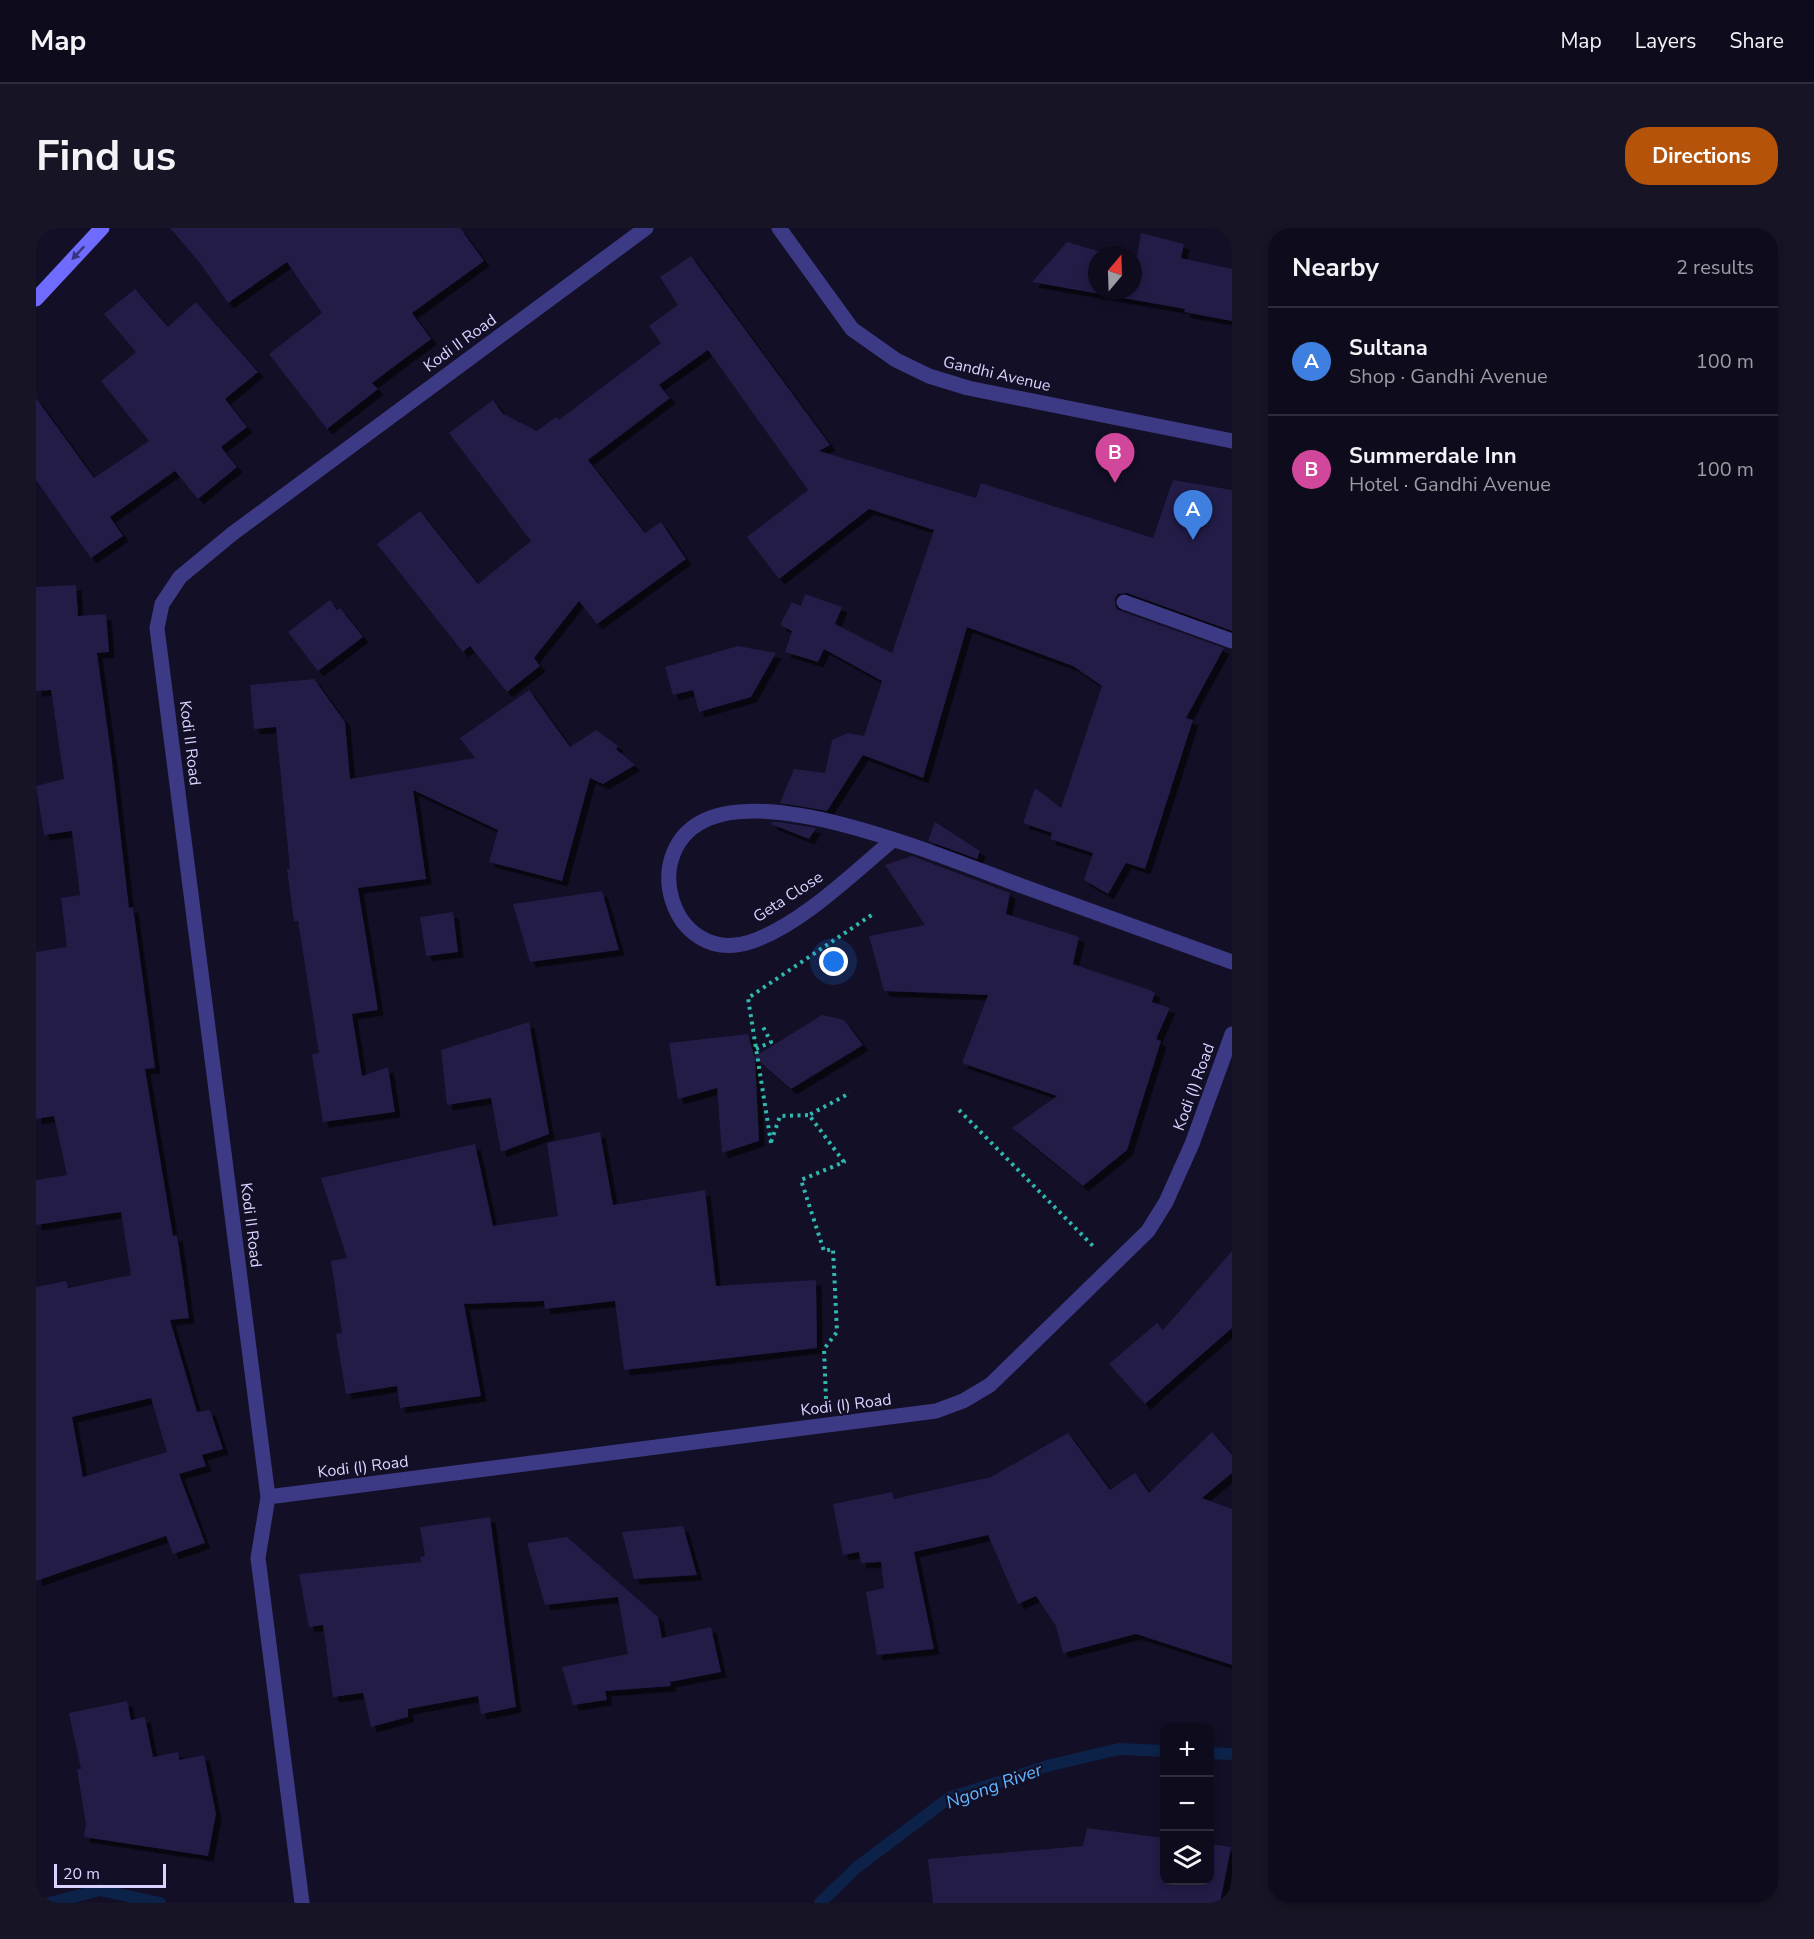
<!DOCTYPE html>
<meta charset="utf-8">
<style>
:root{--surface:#0e0b1c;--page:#171425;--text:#f1f3f6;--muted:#9b9ba3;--line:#2e2b3b;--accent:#b45309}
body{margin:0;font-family:"Nunito Sans",sans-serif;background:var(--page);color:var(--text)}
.controls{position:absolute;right:18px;bottom:18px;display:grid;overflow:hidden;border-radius:12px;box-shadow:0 3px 9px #0003}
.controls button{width:54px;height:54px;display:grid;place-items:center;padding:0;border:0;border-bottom:2px solid var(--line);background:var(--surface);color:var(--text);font:30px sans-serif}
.compass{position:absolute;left:1052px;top:18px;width:54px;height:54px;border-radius:50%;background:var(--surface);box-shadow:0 3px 9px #0003;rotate:19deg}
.scale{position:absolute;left:18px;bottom:15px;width:112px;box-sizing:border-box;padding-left:6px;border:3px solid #d9d4ff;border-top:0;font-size:16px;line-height:21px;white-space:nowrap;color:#d9d4ff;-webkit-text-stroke:4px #130f26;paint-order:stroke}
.you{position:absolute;left:798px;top:734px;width:21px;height:21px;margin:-15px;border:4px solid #fff;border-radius:50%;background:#1a73e8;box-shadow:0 0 0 9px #1a73e833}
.badge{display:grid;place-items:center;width:39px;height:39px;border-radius:50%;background:var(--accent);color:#fff;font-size:20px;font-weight:700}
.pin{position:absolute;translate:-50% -50px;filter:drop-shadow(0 2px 3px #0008)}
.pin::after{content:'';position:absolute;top:32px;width:21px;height:18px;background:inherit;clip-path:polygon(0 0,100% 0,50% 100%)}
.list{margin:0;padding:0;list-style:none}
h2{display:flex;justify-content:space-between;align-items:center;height:78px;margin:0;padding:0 24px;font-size:26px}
h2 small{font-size:20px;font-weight:400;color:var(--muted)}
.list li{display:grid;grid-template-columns:39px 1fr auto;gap:18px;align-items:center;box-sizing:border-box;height:108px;padding:0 24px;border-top:2px solid var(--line)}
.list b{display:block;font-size:22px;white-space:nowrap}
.list p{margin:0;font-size:20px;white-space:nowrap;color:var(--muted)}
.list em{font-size:20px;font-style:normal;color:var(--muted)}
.icon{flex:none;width:33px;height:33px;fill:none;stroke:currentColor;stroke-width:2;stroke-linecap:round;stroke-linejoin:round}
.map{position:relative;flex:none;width:1196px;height:1675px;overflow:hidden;border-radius:24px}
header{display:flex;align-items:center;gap:36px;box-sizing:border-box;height:84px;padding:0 30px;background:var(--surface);border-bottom:2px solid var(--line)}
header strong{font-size:28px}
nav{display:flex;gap:33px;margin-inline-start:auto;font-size:21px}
.intro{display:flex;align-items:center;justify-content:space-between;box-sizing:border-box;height:144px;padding:0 36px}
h1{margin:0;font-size:42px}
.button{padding:15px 27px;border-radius:24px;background:var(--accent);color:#fff;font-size:21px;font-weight:700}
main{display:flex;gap:36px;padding:0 36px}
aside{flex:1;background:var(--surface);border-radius:24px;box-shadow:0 3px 9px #0003}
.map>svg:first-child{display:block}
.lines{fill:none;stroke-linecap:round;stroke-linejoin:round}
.stream{stroke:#0c2248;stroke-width:12}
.building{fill:#241b47;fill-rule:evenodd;filter:url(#shadow)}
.path{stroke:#2fb8b0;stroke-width:4;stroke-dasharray:3 4.5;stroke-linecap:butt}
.service{stroke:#3d3a85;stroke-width:15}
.minor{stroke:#3d3a85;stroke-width:15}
.secondary{stroke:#6f6bff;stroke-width:15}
.oneway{fill:#38347d}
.labels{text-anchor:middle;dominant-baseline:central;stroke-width:4.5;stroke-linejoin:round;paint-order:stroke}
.street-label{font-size:16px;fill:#d9d4ff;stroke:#130f26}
.water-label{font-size:18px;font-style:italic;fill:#62b6ff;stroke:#130f26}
</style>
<header>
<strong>Map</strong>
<nav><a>Map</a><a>Layers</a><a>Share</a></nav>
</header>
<div class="intro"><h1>Find us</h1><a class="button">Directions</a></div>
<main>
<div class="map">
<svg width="1196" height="1675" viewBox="0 0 1196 1675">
<defs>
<filter id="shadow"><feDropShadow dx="5.5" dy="5.5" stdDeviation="0" flood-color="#0009"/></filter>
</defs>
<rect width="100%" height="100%" fill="#130f26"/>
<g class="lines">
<path class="stream" d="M 1174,1525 L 1196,1526
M 13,1675 L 64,1662 L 124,1675
M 784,1675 L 820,1640 L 913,1570 L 1015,1537 L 1083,1521 L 1128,1523"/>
</g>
<path class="building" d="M 134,0 L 424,0 L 448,33 L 376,85 L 395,111 L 336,155 L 342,161 L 291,201 L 233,126 L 286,85 L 251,34 L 192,75 L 164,35 Z
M 1105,5 L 1148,16 L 1145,30 L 1196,41 L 1196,93 L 1148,84 L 1149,81 L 996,54 L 1031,14 L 1075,27 L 1061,27 L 1061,63 L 1097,63 L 1097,33 L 1100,34 Z
M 655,28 L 794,217 L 783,223 L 940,270 L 945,255 L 1117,310 L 1137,252 L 1196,262 L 1196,403 L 1091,365 L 1082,366 L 1079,371 L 1080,380 L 1085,383 L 1188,420 L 1150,490 L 1157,492 L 1109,641 L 1090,635 L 1072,666 L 1048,652 L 1057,625 L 1014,611 L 1016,605 L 987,595 L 999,560 L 1025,580 L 1066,458 L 1037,438 L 931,399 L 887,550 L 827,527 L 791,583 L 744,575 L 758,541 L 789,545 L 796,512 L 812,505 L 828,508 L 846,453 L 788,421 L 782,434 L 749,424 L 756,403 L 744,397 L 756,374 L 765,378 L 769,366 L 806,379 L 799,396 L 856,425 L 898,302 L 833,281 L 743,351 L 711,309 L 772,262 L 672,122 L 623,157 L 634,170 L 552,232 L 609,305 L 625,294 L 650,331 L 561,396 L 543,373 L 498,430 L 504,438 L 471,464 L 434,418 L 427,424 L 341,316 L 384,283 L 442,356 L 495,313 L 413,205 L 457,172 L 467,186 L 501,203 L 520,189 L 523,192 L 625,115 L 613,98 L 642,77 L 624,49 Z
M 99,61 L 132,99 L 160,74 L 222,144 L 189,171 L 211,199 L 185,219 L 201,239 L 162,271 L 139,243 L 74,289 L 87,308 L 55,330 L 0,252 L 0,170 L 58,250 L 113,213 L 65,153 L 100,124 L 68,86 Z
M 40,357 L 42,388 L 70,386 L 73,424 L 61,425 L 76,533 L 93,680 L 97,679 L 119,840 L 109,841 L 137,1008 L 141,1007 L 153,1090 L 134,1092 L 161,1184 L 174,1182 L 187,1221 L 166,1227 L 170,1238 L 143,1246 L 169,1315 L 137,1326 L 130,1308 L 0,1353 L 0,1059 L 30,1053 L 32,1060 L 95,1047 L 85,984 L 0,997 L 0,952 L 31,947 L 18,888 L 0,891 L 0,724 L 31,719 L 25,670 L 44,667 L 36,603 L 8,607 L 0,558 L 28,551 L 15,462 L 0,463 L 0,359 ZM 115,1170 L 131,1224 L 47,1249 L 36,1189 Z
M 294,372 L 301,382 L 304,380 L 327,409 L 282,443 L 252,404 Z
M 702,418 L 740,425 L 715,469 L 663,484 L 657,462 L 637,467 L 629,439 Z
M 278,451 L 309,494 L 314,551 L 439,530 L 424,510 L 493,462 L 534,519 L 560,502 L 582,518 L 580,521 L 599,537 L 567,556 L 554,550 L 526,653 L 453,634 L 462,602 L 377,562 L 390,651 L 322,660 L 342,782 L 316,786 L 326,848 L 352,839 L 359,884 L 287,894 L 276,826 L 283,825 L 262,693 L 258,693 L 251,641 L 254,641 L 240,499 L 218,501 L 214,457 Z
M 736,594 L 743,594 L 780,600 L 773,611 L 735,596 Z
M 899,594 L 944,623 L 941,631 L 892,613 Z
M 876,628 L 974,665 L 970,686 L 1043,709 L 1037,736 L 1119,764 L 1116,774 L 1134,780 L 1120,811 L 1125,813 L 1091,922 L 1047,958 L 976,900 L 1021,868 L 926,835 L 952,767 L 848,763 L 833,708 L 889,697 L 849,637 Z
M 566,663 L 583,722 L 494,734 L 477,676 Z
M 417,684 L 422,724 L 390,728 L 384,689 Z
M 786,787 L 808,792 L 827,817 L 755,861 L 718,829 Z
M 493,794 L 513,906 L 465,924 L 455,870 L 411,877 L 405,822 Z
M 712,806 L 719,831 L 723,913 L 686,925 L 681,860 L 642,871 L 633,815 Z
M 564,904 L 577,977 L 669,962 L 680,1058 L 780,1052 L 781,1120 L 588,1142 L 579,1073 L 509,1081 L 508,1073 L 428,1076 L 445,1168 L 364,1180 L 361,1158 L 310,1166 L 300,1106 L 306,1105 L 295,1033 L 311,1030 L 285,950 L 439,916 L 457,998 L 522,988 L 511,915 Z
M 1196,1023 L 1196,1100 L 1109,1176 L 1073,1136 L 1121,1095 L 1127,1102 Z
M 1176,1204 L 1196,1227 L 1196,1245 L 1166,1270 L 1196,1281 L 1196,1437 L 1100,1406 L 1027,1425 L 1020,1398 L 1000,1368 L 982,1376 L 952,1307 L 878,1324 L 898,1421 L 841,1427 L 830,1364 L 848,1360 L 845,1334 L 825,1335 L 823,1324 L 807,1327 L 797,1276 L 856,1264 L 858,1271 L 955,1249 L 1032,1205 L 1074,1262 L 1099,1245 L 1113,1265 Z
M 454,1289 L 480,1479 L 445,1486 L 442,1468 L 372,1481 L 372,1489 L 335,1499 L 327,1465 L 297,1469 L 287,1397 L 273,1399 L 263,1346 L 385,1334 L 384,1329 L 389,1328 L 384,1299 Z
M 647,1298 L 661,1347 L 598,1351 L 586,1304 Z
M 531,1309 L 622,1389 L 626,1410 L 675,1399 L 685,1444 L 634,1454 L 635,1458 L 569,1463 L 571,1472 L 537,1477 L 526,1439 L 592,1426 L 582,1369 L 509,1377 L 491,1315 Z
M 91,1473 L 95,1492 L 109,1489 L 117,1529 L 142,1524 L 143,1532 L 168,1527 L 180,1586 L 172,1628 L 48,1609 L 50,1596 L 41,1541 L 45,1541 L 33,1485 Z
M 1051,1600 L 1128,1610 L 1128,1653 L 1173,1653 L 1173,1616 L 1195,1619 L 1184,1675 L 897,1675 L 892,1631 L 1047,1618 Z"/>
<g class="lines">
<path class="path" d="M 720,821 L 735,814 L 726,797
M 923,882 L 1057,1018
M 735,914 L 744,888 L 773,887
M 735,915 L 712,770 L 837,686
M 790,1171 L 788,1121 L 801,1104 L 797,1021 L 788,1023 L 765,952 L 808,934 L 773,887 L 814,865"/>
<path class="service" d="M 1088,374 L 1196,413"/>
<path class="minor" d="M 743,0 L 816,101 L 860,132 L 893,148 L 932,160 L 1196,213
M 857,612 C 816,646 765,697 714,714 C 635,739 599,619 674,590 C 750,561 911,631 986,658 C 1056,683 1126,709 1196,734
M 232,1269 L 900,1183 L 927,1173 L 954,1157 L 1112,1003 L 1130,974 L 1156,916 L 1196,806
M 266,1675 L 222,1330 L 232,1269 L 121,400 L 126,376 L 144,349 L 196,306 L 610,0"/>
<path class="secondary" d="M 0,71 L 66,0"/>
</g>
<defs><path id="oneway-solid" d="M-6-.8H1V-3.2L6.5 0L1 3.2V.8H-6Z" transform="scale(1.5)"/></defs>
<use class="oneway" href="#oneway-solid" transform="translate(42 25) rotate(133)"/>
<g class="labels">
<g class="street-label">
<text transform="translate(424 115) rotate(-36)">Kodi II Road</text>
<text transform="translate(961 146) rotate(13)">Gandhi Avenue</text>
<text transform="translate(154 515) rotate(83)">Kodi II Road</text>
<text transform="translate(752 669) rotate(-33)">Geta Close</text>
<text transform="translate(1158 859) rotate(-70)">Kodi (I) Road</text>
<text transform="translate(215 997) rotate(83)">Kodi II Road</text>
<text transform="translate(810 1177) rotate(-7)">Kodi (I) Road</text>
<text transform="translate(327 1239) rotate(-7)">Kodi (I) Road</text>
</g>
<g class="water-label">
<text transform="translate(958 1558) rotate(-20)">Ngong River</text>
</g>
</g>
</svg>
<div class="controls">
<button>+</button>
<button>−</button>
<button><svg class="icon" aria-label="layers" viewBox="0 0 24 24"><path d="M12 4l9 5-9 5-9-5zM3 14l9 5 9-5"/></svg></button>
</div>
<svg class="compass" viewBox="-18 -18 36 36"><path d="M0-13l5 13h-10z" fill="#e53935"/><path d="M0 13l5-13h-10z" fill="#9b9ba3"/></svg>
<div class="scale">20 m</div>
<div class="you"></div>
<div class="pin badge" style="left:1157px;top:312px;background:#3f7fe0">A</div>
<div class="pin badge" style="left:1079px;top:255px;background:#d1479c">B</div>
</div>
<aside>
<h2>Nearby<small>2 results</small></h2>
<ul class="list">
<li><span class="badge" style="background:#3f7fe0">A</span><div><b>Sultana</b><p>Shop · Gandhi Avenue</p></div><em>100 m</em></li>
<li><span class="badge" style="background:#d1479c">B</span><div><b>Summerdale Inn</b><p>Hotel · Gandhi Avenue</p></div><em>100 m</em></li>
</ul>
</aside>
</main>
